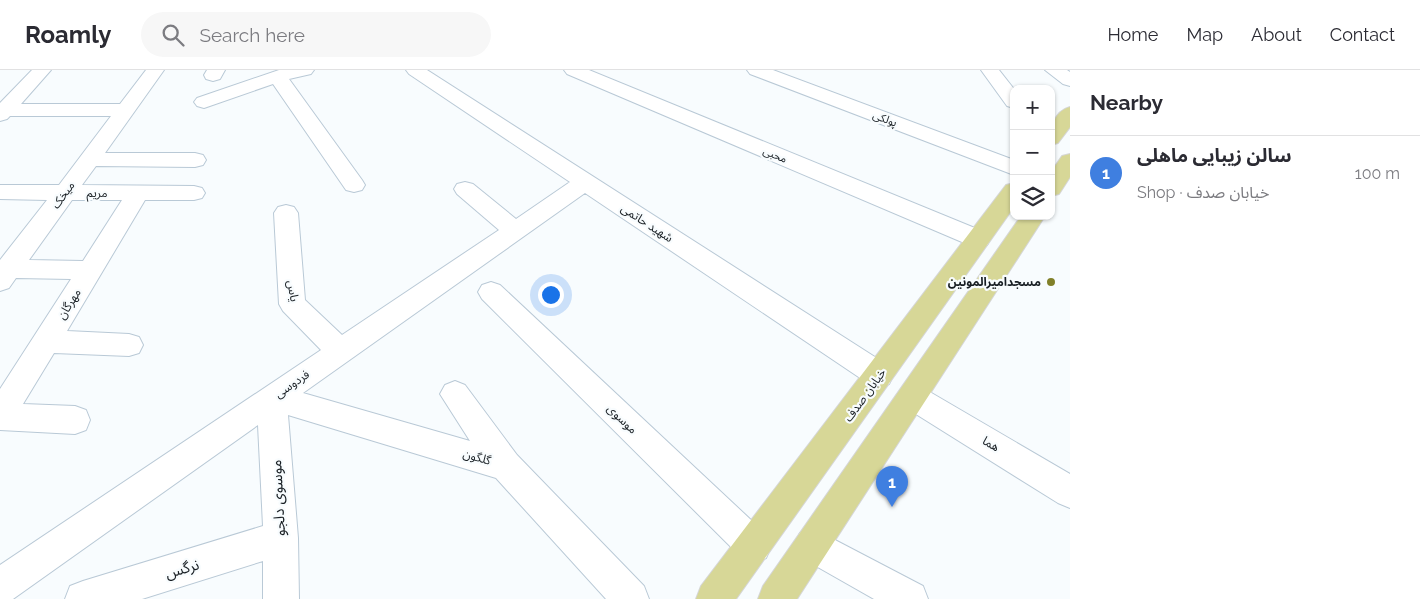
<!DOCTYPE html>
<meta charset="utf-8">
<style>
:root{--surface:#fff;--page:#f7f7f7;--text:#2b2b33;--muted:#7c7c81;--line:#e1e1e2;--accent:#818029}
body{margin:0;font-family:Raleway,"Noto Sans Arabic",sans-serif;background:var(--page);color:var(--text)}
.controls{position:absolute;right:15px;top:15px;display:grid;overflow:hidden;border-radius:10px;box-shadow:0 1px 4px #0004}
.controls button{width:45px;height:45px;display:grid;place-items:center;padding:0;border:0;border-bottom:1px solid var(--line);background:var(--surface);color:var(--text);font:25px sans-serif}
.you{position:absolute;left:550px;top:224px;width:18px;height:18px;margin:-12px;border:4px solid #fff;border-radius:50%;background:#1a73e8;box-shadow:0 0 0 8px #1a73e833}
.badge{display:grid;place-items:center;width:32px;height:32px;border-radius:50%;background:var(--accent);color:#fff;font-size:16px;font-weight:700}
.pin{position:absolute;translate:-50% -41px;filter:drop-shadow(0 1px 2px #0008)}
.pin::after{content:'';position:absolute;top:26px;width:18px;height:15px;background:inherit;clip-path:polygon(0 0,100% 0,50% 100%)}
.list{margin:0;padding:0;list-style:none}
h2{display:flex;justify-content:space-between;align-items:center;height:65px;margin:0;padding:0 20px;font-size:21px}
h2 small{font-size:16px;font-weight:400;color:var(--muted)}
.list li{display:grid;grid-template-columns:32px 1fr auto;gap:15px;align-items:center;box-sizing:border-box;height:70px;padding:0 20px;border-top:1px solid var(--line)}
.list b{display:block;font-size:19px;white-space:nowrap}
.list p{margin:0;font-size:16px;white-space:nowrap;color:var(--muted)}
.list em{font-size:16px;font-style:normal;color:var(--muted)}
.icon{flex:none;width:28px;height:28px;fill:none;stroke:currentColor;stroke-width:2;stroke-linecap:round;stroke-linejoin:round}
.map{position:relative;flex:none;width:1070px;height:529px;overflow:hidden}
header{display:flex;align-items:center;gap:30px;box-sizing:border-box;height:70px;padding:0 25px;background:var(--surface);border-bottom:1px solid var(--line)}
header strong{font-size:24px}
nav{display:flex;gap:28px;margin-inline-start:auto;font-size:18px}
.search{width:350px;height:45px;background:var(--page);display:flex;align-items:center;gap:12px;box-sizing:border-box;padding:0 18px;border-radius:28px;color:var(--muted);font-size:19px}
main{display:flex}
aside{flex:1;background:var(--surface)}
.map>svg:first-child{display:block}
.lines{fill:none;stroke-linecap:round;stroke-linejoin:round}
.minor-casing{stroke:#b9c9d6;stroke-width:2}
.major-casing{stroke:#d5d6d7;stroke-width:2}
.minor{fill:#fff;fill-rule:evenodd}
.major{fill:#d7d797;fill-rule:evenodd}
.poi-dot{fill:#818029;stroke:#f8fcfe;stroke-width:2}
.labels{text-anchor:middle;dominant-baseline:central;stroke-width:4.5;stroke-linejoin:round;paint-order:stroke}
.far-street-label{font-size:11px;fill:#181e23;stroke:#f8fcfe}
.street-label{font-size:12px;fill:#181e23;stroke:#f8fcfe}
.poi-label{font-size:12px;font-weight:bold;fill:#181e23;stroke:#f8fcfe;text-anchor:end}
.near-street-label{font-size:15px;fill:#181e23;stroke:#f8fcfe}
</style>
<header>
<strong>Roamly</strong>
<div class="search"><svg class="icon" aria-label="search" viewBox="0 0 24 24"><circle cx="10" cy="10" r="6"/><path d="M15 15l6 6"/></svg>Search here</div>
<nav><a>Home</a><a>Map</a><a>About</a><a>Contact</a></nav>
</header>
<main>
<div class="map">
<svg width="1070" height="529" viewBox="0 0 1070 529">
<rect width="100%" height="100%" fill="#f8fcfe"/>
<g class="lines">
<g class="minor-casing">
<path id="minor" d="M 32,0 L 51,0 L 21,34 L 120,34 L 146,0 L 164,0 L 105,83 L 195,83 L 203,85 L 206,90 L 203,95 L 195,97 L 96,96 L 82,115 L 194,116 L 202,118 L 205,123 L 202,128 L 194,130 L 145,130 L 67,261 L 129,264 L 139,267 L 143,275 L 139,283 L 129,286 L 54,283 L 23,334 L 75,336 L 86,340 L 90,350 L 86,360 L 75,364 L 0,360 L 0,319 L 71,209 L 16,208 L 9,218 L 0,221 L 0,190 L 47,130 L 0,129 L 0,115 L 59,115 L 111,46 L 10,46 L 7,49 L 0,51 L 0,33 ZM 72,130 L 122,130 L 83,191 L 29,190 Z
M 207,0 L 225,0 L 220,9 L 213,11 L 206,9 L 204,5 Z
M 279,0 L 314,0 L 311,4 L 289,9 L 362,110 L 365,115 L 362,120 L 354,122 L 346,120 L 273,14 L 204,38 L 197,36 L 194,32 L 197,28 Z
M 406,0 L 427,0 L 889,296 L 893,305 L 889,314 L 879,317 L 869,314 L 585,123 L 303,323 L 470,371 L 440,324 L 445,315 L 455,311 L 465,315 L 517,385 L 644,516 L 649,529 L 606,529 L 496,408 L 288,345 L 298,468 L 299,529 L 263,529 L 263,491 L 142,529 L 65,529 L 70,516 L 83,511 L 263,456 L 258,355 L 13,529 L 0,529 L 0,495 L 321,280 L 283,241 L 279,234 L 274,143 L 278,137 L 286,135 L 294,137 L 298,143 L 305,230 L 342,265 L 499,160 L 457,124 L 454,119 L 457,114 L 465,112 L 473,114 L 516,149 L 570,112 L 409,4 Z
M 564,0 L 589,0 L 987,163 L 990,169 L 987,175 L 978,177 L 969,175 L 567,4 Z
M 747,0 L 773,0 L 1014,90 L 1014,105 L 750,4 Z
M 981,0 L 999,0 L 1014,19 L 1014,38 L 1007,36 Z
M 1045,0 L 1067,0 L 1070,2 L 1070,16 L 1063,14 Z
M 491,212 L 500,215 L 766,464 L 771,476 L 766,488 L 754,493 L 742,488 L 482,229 L 478,222 L 482,215 Z
M 913,314 L 923,318 L 1070,404 L 1070,438 L 1058,433 L 903,336 L 898,327 L 903,318 Z
M 812,458 L 923,516 L 928,529 L 874,529 L 800,487 L 795,475 L 800,463 Z"/>
</g>
<g class="major-casing">
<path id="major" d="M 1070,37 L 1070,57 L 1058,73 L 1051,75 C 1051,60 1052,42 1070,37 Z
M 1070,84 L 1070,107 L 1059,124 L 1051,126 L 1051,102 L 1062,86 Z
M 1014,113 L 1014,137 L 736,529 L 696,529 L 701,516 L 1006,115 Z
M 1021,146 L 1045,146 L 797,529 L 758,529 L 763,516 Z"/>
</g>
<use href="#minor" class="minor"/>
<use href="#major" class="major"/>
</g>
<circle class="poi-dot" cx="1051" cy="212" r="5"/>
<g class="labels">
<g class="far-street-label">
<text transform="translate(885 49) rotate(21)">پولکی</text>
<text transform="translate(775 85) rotate(23)">محبی</text>
</g>
<g class="street-label">
<text x="97" y="123">مریم</text>
<text transform="translate(63 125) rotate(-54)">میخک</text>
<text transform="translate(647 153) rotate(33)">شهید حاتمی</text>
<text transform="translate(293 221) rotate(81)">یاس</text>
<text transform="translate(69 234) rotate(-58)">مهرگان</text>
<text transform="translate(292 314) rotate(-35)">فردوسی</text>
<text transform="translate(865 325) rotate(-54)">خیابان صدف</text>
<text transform="translate(622 349) rotate(44)">موسوی</text>
<text transform="translate(991 374) rotate(31)">هما</text>
<text transform="translate(477 387) rotate(16)">گلگون</text>
</g>
<g class="poi-label">
<text x="1041" y="212">مسجدامیرالمونین</text>
</g>
<g class="near-street-label">
<text transform="translate(278 428) rotate(-93)">موسوی دلجو</text>
<text transform="translate(182 499) rotate(-17)">نرگس</text>
</g>
</g>
</svg>
<div class="controls">
<button>+</button>
<button>−</button>
<button><svg class="icon" aria-label="layers" viewBox="0 0 24 24"><path d="M12 4l9 5-9 5-9-5zM3 14l9 5 9-5"/></svg></button>
</div>
<div class="you"></div>
<div class="pin badge" style="left:892px;top:437px;background:#3f7fe0">1</div>
</div>
<aside>
<h2>Nearby<small></small></h2>
<ul class="list">
<li><span class="badge" style="background:#3f7fe0">1</span><div><b>سالن زیبایی ماهلی</b><p>Shop · خیابان صدف</p></div><em>100 m</em></li>
</ul>
</aside>
</main>
